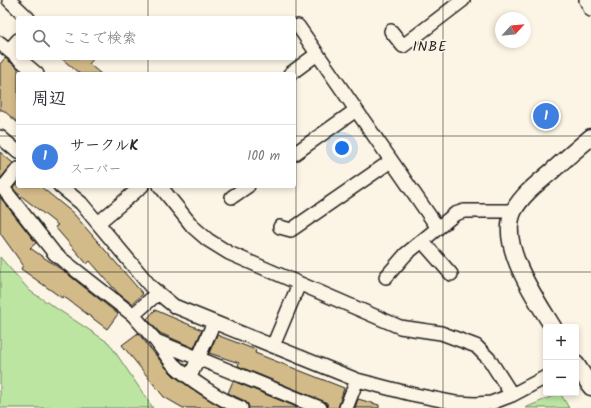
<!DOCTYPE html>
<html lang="ja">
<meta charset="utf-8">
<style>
:root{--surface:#fff;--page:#f7f7f7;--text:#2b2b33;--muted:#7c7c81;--line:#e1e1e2;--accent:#ea580c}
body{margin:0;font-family:Kalam,"Klee One",sans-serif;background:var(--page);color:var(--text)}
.controls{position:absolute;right:12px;bottom:12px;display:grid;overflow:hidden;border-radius:4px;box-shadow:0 2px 6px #0003}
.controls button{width:36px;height:36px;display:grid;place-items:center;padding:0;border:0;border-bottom:1px solid var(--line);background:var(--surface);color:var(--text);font:20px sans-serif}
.compass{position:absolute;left:495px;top:12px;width:36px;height:36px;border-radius:50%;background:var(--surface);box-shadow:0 2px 6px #0003;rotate:64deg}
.you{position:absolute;left:342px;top:148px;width:14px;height:14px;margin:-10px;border:3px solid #fff;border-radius:50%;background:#1a73e8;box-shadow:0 0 0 6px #1a73e833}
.badge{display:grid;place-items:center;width:26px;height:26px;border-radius:50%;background:var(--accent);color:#fff;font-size:13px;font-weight:700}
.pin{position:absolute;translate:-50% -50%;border:2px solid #fff;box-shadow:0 1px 4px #0006}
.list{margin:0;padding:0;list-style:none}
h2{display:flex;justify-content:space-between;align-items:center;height:52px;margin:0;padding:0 16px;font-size:17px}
h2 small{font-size:13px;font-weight:400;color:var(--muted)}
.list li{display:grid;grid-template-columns:26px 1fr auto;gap:12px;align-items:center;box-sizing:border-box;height:64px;padding:0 16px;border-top:1px solid var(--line)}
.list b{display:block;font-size:15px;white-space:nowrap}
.list p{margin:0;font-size:13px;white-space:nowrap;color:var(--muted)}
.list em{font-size:13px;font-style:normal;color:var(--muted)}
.icon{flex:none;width:22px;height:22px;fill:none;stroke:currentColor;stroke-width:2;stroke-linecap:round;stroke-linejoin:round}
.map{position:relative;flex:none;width:591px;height:408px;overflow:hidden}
.search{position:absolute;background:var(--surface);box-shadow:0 2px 6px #0003;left:16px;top:16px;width:280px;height:44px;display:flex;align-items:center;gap:10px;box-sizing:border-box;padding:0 14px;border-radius:4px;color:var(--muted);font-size:15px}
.panel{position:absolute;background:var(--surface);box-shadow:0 2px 6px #0003;left:16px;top:72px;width:280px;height:116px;border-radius:4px}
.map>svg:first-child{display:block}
.green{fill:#bce5a2;stroke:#6c805f}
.building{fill:#d3ba89;stroke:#1c1c1c}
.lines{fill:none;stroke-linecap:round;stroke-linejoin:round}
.minor-casing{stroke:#1c1c1c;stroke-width:16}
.major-casing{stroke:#1c1c1c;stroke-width:19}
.minor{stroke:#fcf5e5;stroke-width:13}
.major{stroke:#fcf5e5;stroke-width:16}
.grid{fill:none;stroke:#1c1c1c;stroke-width:1;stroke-opacity:0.55}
.labels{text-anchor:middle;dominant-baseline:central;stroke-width:3;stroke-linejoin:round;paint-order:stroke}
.quarter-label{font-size:14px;letter-spacing:1px;fill:#1c1c1c;stroke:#fcf5e5}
</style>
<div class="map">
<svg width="591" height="408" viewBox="0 0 591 408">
<rect width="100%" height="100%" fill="#fcf5e5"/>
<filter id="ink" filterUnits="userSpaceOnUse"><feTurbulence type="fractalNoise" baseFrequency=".025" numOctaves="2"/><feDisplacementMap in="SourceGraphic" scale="8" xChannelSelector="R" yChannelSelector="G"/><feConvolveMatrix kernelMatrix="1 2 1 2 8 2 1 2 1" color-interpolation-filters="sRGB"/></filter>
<g filter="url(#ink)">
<path class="green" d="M 0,257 L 30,291 L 109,343 L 153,408 L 0,408 Z
M 560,393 L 569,408 L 525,408 Z"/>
<path class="building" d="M 5,58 L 18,68 L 18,123 L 3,110 L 0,110 L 0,64 Z
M 61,58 L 94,58 L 89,64 L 101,74 L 80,74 Z
M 0,152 L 13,163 L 1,178 L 0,177 Z
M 18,182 L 18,186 L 40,186 L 73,213 L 143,294 L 132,304 L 118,293 L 90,261 L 87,264 L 55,227 L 58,225 L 16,192 L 13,188 Z
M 0,197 L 36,243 L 30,248 L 65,272 L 118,314 L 107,329 L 63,296 L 62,298 L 21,269 L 23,265 L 0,233 Z
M 155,310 L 202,330 L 194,348 L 160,333 L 147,319 Z
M 138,333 L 167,369 L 174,376 L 201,395 L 223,408 L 183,408 L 164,397 L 122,345 Z
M 217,335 L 256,350 L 255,353 L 344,388 L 338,408 L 328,408 L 327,403 L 323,401 L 238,366 L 239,363 L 209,353 Z
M 233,381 L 299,408 L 249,408 L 248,404 L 245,401 L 228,393 Z
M 358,399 L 379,405 L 379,408 L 355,408 Z"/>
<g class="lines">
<g class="minor-casing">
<path id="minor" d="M 9,0 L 28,18
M 586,0 L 591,10
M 298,26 L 438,228
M 391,31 L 403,46 L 463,0
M 0,43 L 18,58
M 9,50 L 18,40
M 18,58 L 37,74
M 290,74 L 317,54
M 0,137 L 18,152
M 294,154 L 356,110
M 60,186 L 81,203 L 151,287 L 174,306 L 357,380 L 411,394 L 456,403 L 475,404 L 491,403 L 512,395 L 546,377
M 160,186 L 193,227 L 208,240 L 229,253 L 400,327 L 441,333 L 476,346 L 489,359 L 512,395
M 0,187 L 3,188 L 55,254 L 133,315 L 156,341 L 320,408
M 3,188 L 18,169
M 232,197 L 248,186
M 98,223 L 142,186
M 280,227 L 291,230 L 391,161
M 422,241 L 451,274
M 386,277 L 406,254 L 455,214 L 464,211 L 514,211
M 133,315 L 158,293
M 156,341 C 162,349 167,357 173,364 C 187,378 223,401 241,408
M 273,346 L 299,284
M 190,377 L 214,322
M 346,408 L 357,380"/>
</g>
<g class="major-casing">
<path id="major" d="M 553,327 C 536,299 497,244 514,210 C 523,194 538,183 552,171 C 565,159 578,148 591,137
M 576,364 L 591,387"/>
</g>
<use href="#minor" class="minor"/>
<use href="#major" class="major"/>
</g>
</g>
<path class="grid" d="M 148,0 L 148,18M 296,0 L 296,408M 443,0 L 443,408M 148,58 L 148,74M 0,136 L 18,136M 294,136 L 591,136M 148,186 L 148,408M 0,272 L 591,272"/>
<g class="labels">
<g class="quarter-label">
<text x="430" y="47">INBE</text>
</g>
</g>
</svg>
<div class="controls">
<button>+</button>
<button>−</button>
</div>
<svg class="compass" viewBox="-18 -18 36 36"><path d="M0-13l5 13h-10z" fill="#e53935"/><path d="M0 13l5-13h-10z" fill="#7c7c81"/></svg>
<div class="you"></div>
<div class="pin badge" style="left:546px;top:116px;background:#3f7fe0">1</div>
<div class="search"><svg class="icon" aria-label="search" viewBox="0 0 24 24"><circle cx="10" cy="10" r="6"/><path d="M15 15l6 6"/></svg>ここで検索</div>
<section class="panel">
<h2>周辺<small></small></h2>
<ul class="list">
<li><span class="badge" style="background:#3f7fe0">1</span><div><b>サークルK</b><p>スーパー</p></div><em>100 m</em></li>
</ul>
</section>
</div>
